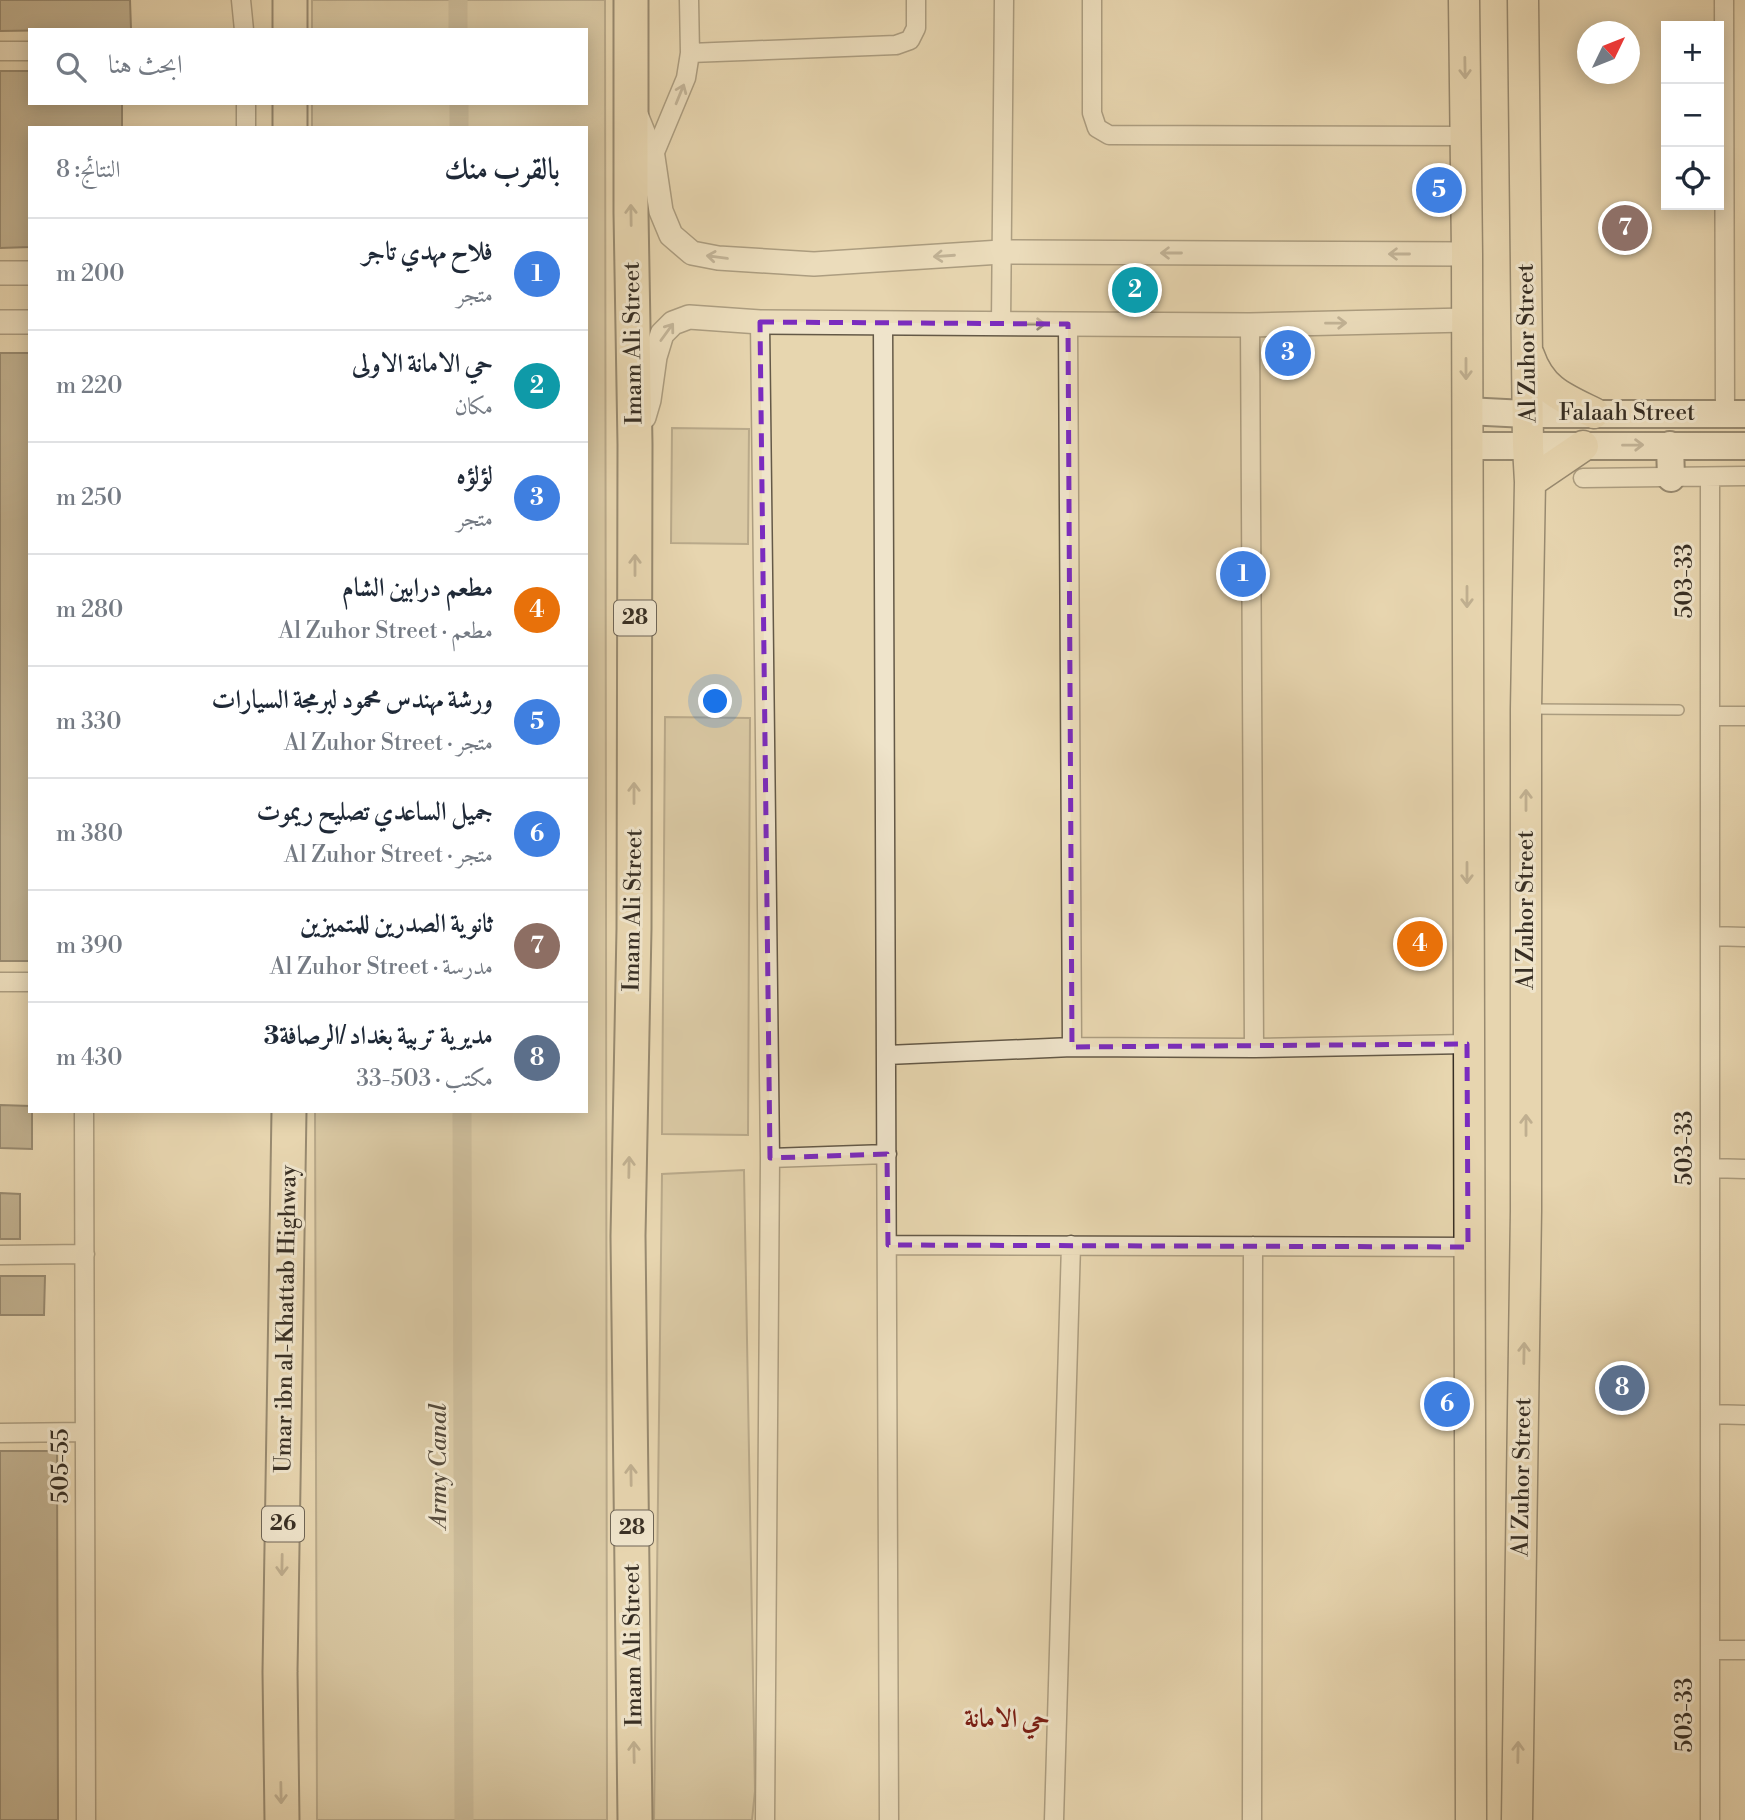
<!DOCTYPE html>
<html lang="ar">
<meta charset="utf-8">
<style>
:root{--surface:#fff;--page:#f6f6f7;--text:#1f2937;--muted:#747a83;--line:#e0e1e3;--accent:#7c3aed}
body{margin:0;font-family:"Libre Bodoni",Amiri,serif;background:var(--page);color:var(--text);direction:rtl}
.controls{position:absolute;right:21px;top:21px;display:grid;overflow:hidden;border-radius:0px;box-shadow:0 4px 18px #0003}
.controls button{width:63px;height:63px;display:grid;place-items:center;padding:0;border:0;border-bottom:2px solid var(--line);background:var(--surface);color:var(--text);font:35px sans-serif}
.compass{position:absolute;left:1577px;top:21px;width:63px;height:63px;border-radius:50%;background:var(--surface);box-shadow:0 4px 18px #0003;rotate:47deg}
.you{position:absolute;left:716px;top:702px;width:24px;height:24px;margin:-18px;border:5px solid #fff;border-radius:50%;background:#1a73e8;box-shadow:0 0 0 10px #1a73e833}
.badge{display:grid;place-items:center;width:46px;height:46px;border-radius:50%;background:var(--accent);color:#fff;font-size:23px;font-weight:700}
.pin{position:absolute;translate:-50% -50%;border:4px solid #fff;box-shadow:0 2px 7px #0006}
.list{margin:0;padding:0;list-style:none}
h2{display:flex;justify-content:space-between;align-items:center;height:91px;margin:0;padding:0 28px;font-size:30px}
h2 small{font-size:23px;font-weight:400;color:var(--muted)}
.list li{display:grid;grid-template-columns:46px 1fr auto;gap:21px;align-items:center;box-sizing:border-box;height:112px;padding:0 28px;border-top:2px solid var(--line)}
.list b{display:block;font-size:26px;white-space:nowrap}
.list p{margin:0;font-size:23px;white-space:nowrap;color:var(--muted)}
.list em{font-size:23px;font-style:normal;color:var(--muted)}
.icon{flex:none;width:38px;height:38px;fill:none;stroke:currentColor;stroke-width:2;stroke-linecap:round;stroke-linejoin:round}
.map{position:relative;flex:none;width:1745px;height:1820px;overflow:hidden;direction:ltr}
.search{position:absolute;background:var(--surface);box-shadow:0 4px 18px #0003;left:28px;top:28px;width:560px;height:77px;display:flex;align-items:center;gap:18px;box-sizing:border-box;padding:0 24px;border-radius:0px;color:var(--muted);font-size:26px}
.panel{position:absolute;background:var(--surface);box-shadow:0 4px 18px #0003;left:28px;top:126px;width:560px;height:987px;border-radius:0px;direction:rtl}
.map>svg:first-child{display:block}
.green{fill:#c9ba97;stroke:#80745e;stroke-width:2}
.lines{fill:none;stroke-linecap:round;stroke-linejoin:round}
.canal{stroke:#ac9d80;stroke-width:19}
.building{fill:#93866c;stroke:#382f24;stroke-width:2}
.service-casing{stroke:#645947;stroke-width:12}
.minor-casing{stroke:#645947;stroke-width:21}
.tertiary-casing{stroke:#645947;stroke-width:26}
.secondary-casing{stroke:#382f24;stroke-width:30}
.primary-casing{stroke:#382f24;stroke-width:33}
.motorway-casing{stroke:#382f24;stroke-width:37}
.service{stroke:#efe4cb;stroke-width:9}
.minor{stroke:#efe4cb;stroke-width:18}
.tertiary{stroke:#efe4cb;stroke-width:23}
.secondary{stroke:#efe4cb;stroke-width:26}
.primary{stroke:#e7d6af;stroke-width:30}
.motorway{stroke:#e7d6af;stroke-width:33}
.oneway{stroke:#90826a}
.oneway2{stroke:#948a78}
.marked{fill:none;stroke:#7b2cbf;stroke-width:5;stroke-dasharray:14 9;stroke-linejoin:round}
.labels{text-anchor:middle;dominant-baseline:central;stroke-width:6;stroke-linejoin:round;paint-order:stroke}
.shield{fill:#efe4cb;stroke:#6f6556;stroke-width:2}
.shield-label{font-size:21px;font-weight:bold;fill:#382f24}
.street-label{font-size:23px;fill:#382f24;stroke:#efe4cb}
.water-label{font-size:24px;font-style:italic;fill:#554a3b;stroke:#efe4cb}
.quarter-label{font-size:26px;font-weight:bold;fill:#7a1f14;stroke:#efe4cb}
</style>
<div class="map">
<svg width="1745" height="1820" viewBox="0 0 1745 1820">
<rect width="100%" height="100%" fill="#e7d6af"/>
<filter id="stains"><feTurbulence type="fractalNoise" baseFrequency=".00286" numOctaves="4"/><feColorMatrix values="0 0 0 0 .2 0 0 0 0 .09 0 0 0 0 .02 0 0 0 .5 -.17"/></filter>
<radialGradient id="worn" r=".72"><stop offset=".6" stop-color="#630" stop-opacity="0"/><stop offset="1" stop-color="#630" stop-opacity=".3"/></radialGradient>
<path class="green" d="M 312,0 L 605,0 L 607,1820 L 317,1820 L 315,1111 L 586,1111 L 586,128 L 312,128 L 312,103 L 586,103 L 586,30 L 312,30 Z
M 672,428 L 749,429 L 748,544 L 671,543 Z
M 665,717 L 750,718 L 748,1135 L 662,1134 Z
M 744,1170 L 755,1791 L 752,1820 L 654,1820 L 662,1174 Z"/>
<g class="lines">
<path class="canal" d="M 458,0 L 458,30
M 459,103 L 459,128
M 462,1111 L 464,1820"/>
</g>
<path class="building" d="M 0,0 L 130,0 L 131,29 L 0,31 Z
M 0,71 L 30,71 L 30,103 L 122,103 L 122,128 L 30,128 L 30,247 L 0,248 Z
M 0,353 L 30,353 L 30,961 L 0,961 Z
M 0,1105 L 30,1106 L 30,1111 L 32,1111 L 32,1149 L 0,1148 Z
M 0,1193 L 20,1194 L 20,1239 L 0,1239 Z
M 0,1276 L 45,1276 L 44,1315 L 0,1315 Z
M 0,1451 L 57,1451 L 58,1820 L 0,1820 Z"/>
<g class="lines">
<g class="service-casing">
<path id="service" d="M 1531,709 L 1679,710"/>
</g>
<g class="minor-casing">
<path id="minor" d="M 241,0 L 244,30
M 1092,0 L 1092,113 L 1097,128 L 1109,135 L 1466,136
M 1724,0 L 1725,413
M 0,51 L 30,51
M 690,53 L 896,45 L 910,40 L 916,28 L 916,0
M 246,103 L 246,128
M 653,157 L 686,78 L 690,53 L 689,0
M 760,322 L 770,1158 L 765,1820
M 883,323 L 889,1820
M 1001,324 L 1004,0
M 1068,324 L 1072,1047
M 1250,325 L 1254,1048
M 1710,477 L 1710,1820
M 1583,478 L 1745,476
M 1710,716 L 1745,716
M 1710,936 L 1745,937
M 0,982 L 30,982
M 887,1055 L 1072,1047 L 1254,1048 L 1467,1044
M 84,1111 L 86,1820
M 770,1158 L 887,1154
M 1710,1168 L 1745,1169
M 888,1245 L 1468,1247
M 0,1255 L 85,1254
M 1710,1414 L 1745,1415
M 0,1433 L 85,1432
M 1710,1650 L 1745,1650
M 1054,1820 L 1071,1245
M 1252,1820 L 1253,1246"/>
</g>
<g class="tertiary-casing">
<path id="tertiary" d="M 637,117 L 653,157 L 661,211 L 671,235 L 692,253 L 718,258 L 814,264 L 1001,252 L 1467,254
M 0,273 L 30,273
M 0,322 L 30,322
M 644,417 L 649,400 L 655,357 L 662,334 L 673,323 L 689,317 L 760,322 L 1068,324 L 1250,325 L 1466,320"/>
</g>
<g class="secondary-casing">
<path id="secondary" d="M 1466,411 L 1528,414 L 1745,414
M 1670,445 L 1671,478
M 1466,446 L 1745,446"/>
</g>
<g class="primary-casing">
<path id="primary" d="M 1464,0 L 1467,254 L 1471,1820
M 1529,355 C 1541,390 1563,398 1594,413
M 1530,482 L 1583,446
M 1517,1820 L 1526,1211 L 1526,709 L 1530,482 L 1528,446 L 1523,0"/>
</g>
<g class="motorway-casing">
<path id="motorway" d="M 631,0 L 631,213 L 635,444 L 634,929 L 628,1236 L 635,1820
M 290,30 L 290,0
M 290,128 L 290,103
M 282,1820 L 280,1672 L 289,1111"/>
</g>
<use href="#service" class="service"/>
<use href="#minor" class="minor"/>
<use href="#tertiary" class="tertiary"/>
<use href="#secondary" class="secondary"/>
<use href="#primary" class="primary"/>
<use href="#motorway" class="motorway"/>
</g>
<defs><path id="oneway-shaft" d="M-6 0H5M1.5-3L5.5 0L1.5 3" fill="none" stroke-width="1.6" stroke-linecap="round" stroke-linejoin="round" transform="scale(1.75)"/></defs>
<g class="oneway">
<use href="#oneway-shaft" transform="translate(1465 68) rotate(89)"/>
<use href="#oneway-shaft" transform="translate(631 215) rotate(-91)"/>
<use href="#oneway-shaft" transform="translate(1466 369) rotate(90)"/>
<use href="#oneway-shaft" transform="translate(635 565) rotate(-90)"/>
<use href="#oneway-shaft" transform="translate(1467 597) rotate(90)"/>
<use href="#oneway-shaft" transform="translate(634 793) rotate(-90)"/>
<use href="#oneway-shaft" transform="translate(1526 800) rotate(-90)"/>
<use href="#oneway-shaft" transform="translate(1467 873) rotate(90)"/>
<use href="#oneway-shaft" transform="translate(1526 1125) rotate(-90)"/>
<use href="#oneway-shaft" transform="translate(629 1167) rotate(-89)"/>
<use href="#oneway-shaft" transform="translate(1524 1353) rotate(-89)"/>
<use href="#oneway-shaft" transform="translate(631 1475) rotate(-91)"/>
<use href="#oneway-shaft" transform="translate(282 1565) rotate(91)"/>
<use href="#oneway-shaft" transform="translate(634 1752) rotate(-91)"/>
<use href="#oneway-shaft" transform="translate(1518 1752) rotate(-89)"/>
<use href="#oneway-shaft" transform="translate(281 1793) rotate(89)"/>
</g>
<g class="oneway2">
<use href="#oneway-shaft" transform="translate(680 94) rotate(-68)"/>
<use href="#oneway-shaft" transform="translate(1171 253) rotate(-180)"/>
<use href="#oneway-shaft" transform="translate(1399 254) rotate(-180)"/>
<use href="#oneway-shaft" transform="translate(944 256) rotate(176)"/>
<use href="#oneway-shaft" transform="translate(717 257) rotate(-172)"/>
<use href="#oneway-shaft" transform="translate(1336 323) rotate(-1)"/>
<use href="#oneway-shaft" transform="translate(1035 324)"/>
<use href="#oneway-shaft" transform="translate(667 332) rotate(-54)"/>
<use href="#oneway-shaft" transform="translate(1633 445) rotate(-1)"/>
</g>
<path d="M0 0H1745V1820H0ZM 760,322 L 1068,324 L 1072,1047 L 1467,1044 L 1468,1247 L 888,1245 L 887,1154 L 770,1158 Z" fill="#e7d6af" fill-opacity=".55" fill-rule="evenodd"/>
<path class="marked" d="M 760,322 L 1068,324 L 1072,1047 L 1467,1044 L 1468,1247 L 888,1245 L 887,1154 L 770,1158 Z"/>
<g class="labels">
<g class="shield">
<rect x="614" y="600.5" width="42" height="35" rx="5"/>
<rect x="262" y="1506.5" width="42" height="35" rx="5"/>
<rect x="611" y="1510.5" width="42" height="35" rx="5"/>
</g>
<g class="shield-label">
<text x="635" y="618">28</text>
<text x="283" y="1524">26</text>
<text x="632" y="1528">28</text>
</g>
<g class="street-label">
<text transform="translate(633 343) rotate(-91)">Imam Ali Street</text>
<text transform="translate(1527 343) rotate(-91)">Al Zuhor Street</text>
<text x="1627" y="413">Falaah Street</text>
<text transform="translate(1685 581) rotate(-90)">503-33</text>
<text transform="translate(633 910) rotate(-89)">Imam Ali Street</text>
<text transform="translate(1526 910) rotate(-90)">Al Zuhor Street</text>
<text transform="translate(1685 1148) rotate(-90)">503-33</text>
<text transform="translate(286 1319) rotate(-89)">Umar ibn al-Khattab Highway</text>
<text transform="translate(61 1466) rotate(-90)">505-55</text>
<text transform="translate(1522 1477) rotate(-89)">Al Zuhor Street</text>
<text transform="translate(633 1645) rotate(-91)">Imam Ali Street</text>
<text transform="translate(1685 1715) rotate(-90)">503-33</text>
</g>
<g class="water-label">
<text transform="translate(439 1466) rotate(-90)">Army Canal</text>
</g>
<g class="quarter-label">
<text x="1007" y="1719">حي الامانة</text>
</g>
</g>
<rect width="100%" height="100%" filter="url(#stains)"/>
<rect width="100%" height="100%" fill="url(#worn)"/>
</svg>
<div class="controls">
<button>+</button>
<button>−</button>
<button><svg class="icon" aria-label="locate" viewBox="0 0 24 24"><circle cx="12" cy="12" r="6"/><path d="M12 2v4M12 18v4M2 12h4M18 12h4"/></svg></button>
</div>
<svg class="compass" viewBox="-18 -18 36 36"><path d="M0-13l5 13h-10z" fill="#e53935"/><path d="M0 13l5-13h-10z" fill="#747a83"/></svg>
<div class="you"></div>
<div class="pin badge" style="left:1243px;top:574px;background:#3f7fe0">1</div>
<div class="pin badge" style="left:1135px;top:290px;background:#0f9aa8">2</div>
<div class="pin badge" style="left:1288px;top:353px;background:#3f7fe0">3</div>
<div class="pin badge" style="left:1420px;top:944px;background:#e8710a">4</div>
<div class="pin badge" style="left:1439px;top:190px;background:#3f7fe0">5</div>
<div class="pin badge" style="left:1447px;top:1404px;background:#3f7fe0">6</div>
<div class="pin badge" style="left:1625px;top:228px;background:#8d6e63">7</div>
<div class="pin badge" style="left:1622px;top:1388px;background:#5c6f8a">8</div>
<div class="search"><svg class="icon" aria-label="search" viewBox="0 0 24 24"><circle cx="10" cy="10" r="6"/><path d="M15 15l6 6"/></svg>ابحث هنا</div>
<section class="panel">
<h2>بالقرب منك<small>النتائج: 8</small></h2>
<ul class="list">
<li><span class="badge" style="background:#3f7fe0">1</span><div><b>فلاح مهدي تاجر</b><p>متجر</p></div><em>200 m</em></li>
<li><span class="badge" style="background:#0f9aa8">2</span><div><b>حي الامانة الاولى</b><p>مكان</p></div><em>220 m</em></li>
<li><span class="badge" style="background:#3f7fe0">3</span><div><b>لؤلؤه</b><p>متجر</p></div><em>250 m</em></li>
<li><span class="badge" style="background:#e8710a">4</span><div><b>مطعم درابين الشام</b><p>مطعم · Al Zuhor Street</p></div><em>280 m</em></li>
<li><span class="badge" style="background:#3f7fe0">5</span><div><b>ورشة مهندس محمود لبرمجة السيارات</b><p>متجر · Al Zuhor Street</p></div><em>330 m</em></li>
<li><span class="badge" style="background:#3f7fe0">6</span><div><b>جميل الساعدي تصليح ريموت</b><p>متجر · Al Zuhor Street</p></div><em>380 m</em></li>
<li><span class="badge" style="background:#8d6e63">7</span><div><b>ثانوية الصدرين للمتميزين</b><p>مدرسة · Al Zuhor Street</p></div><em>390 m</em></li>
<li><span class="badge" style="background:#5c6f8a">8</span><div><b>مديرية تربية بغداد /الرصافة3</b><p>مكتب · 503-33</p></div><em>430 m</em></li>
</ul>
</section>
</div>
